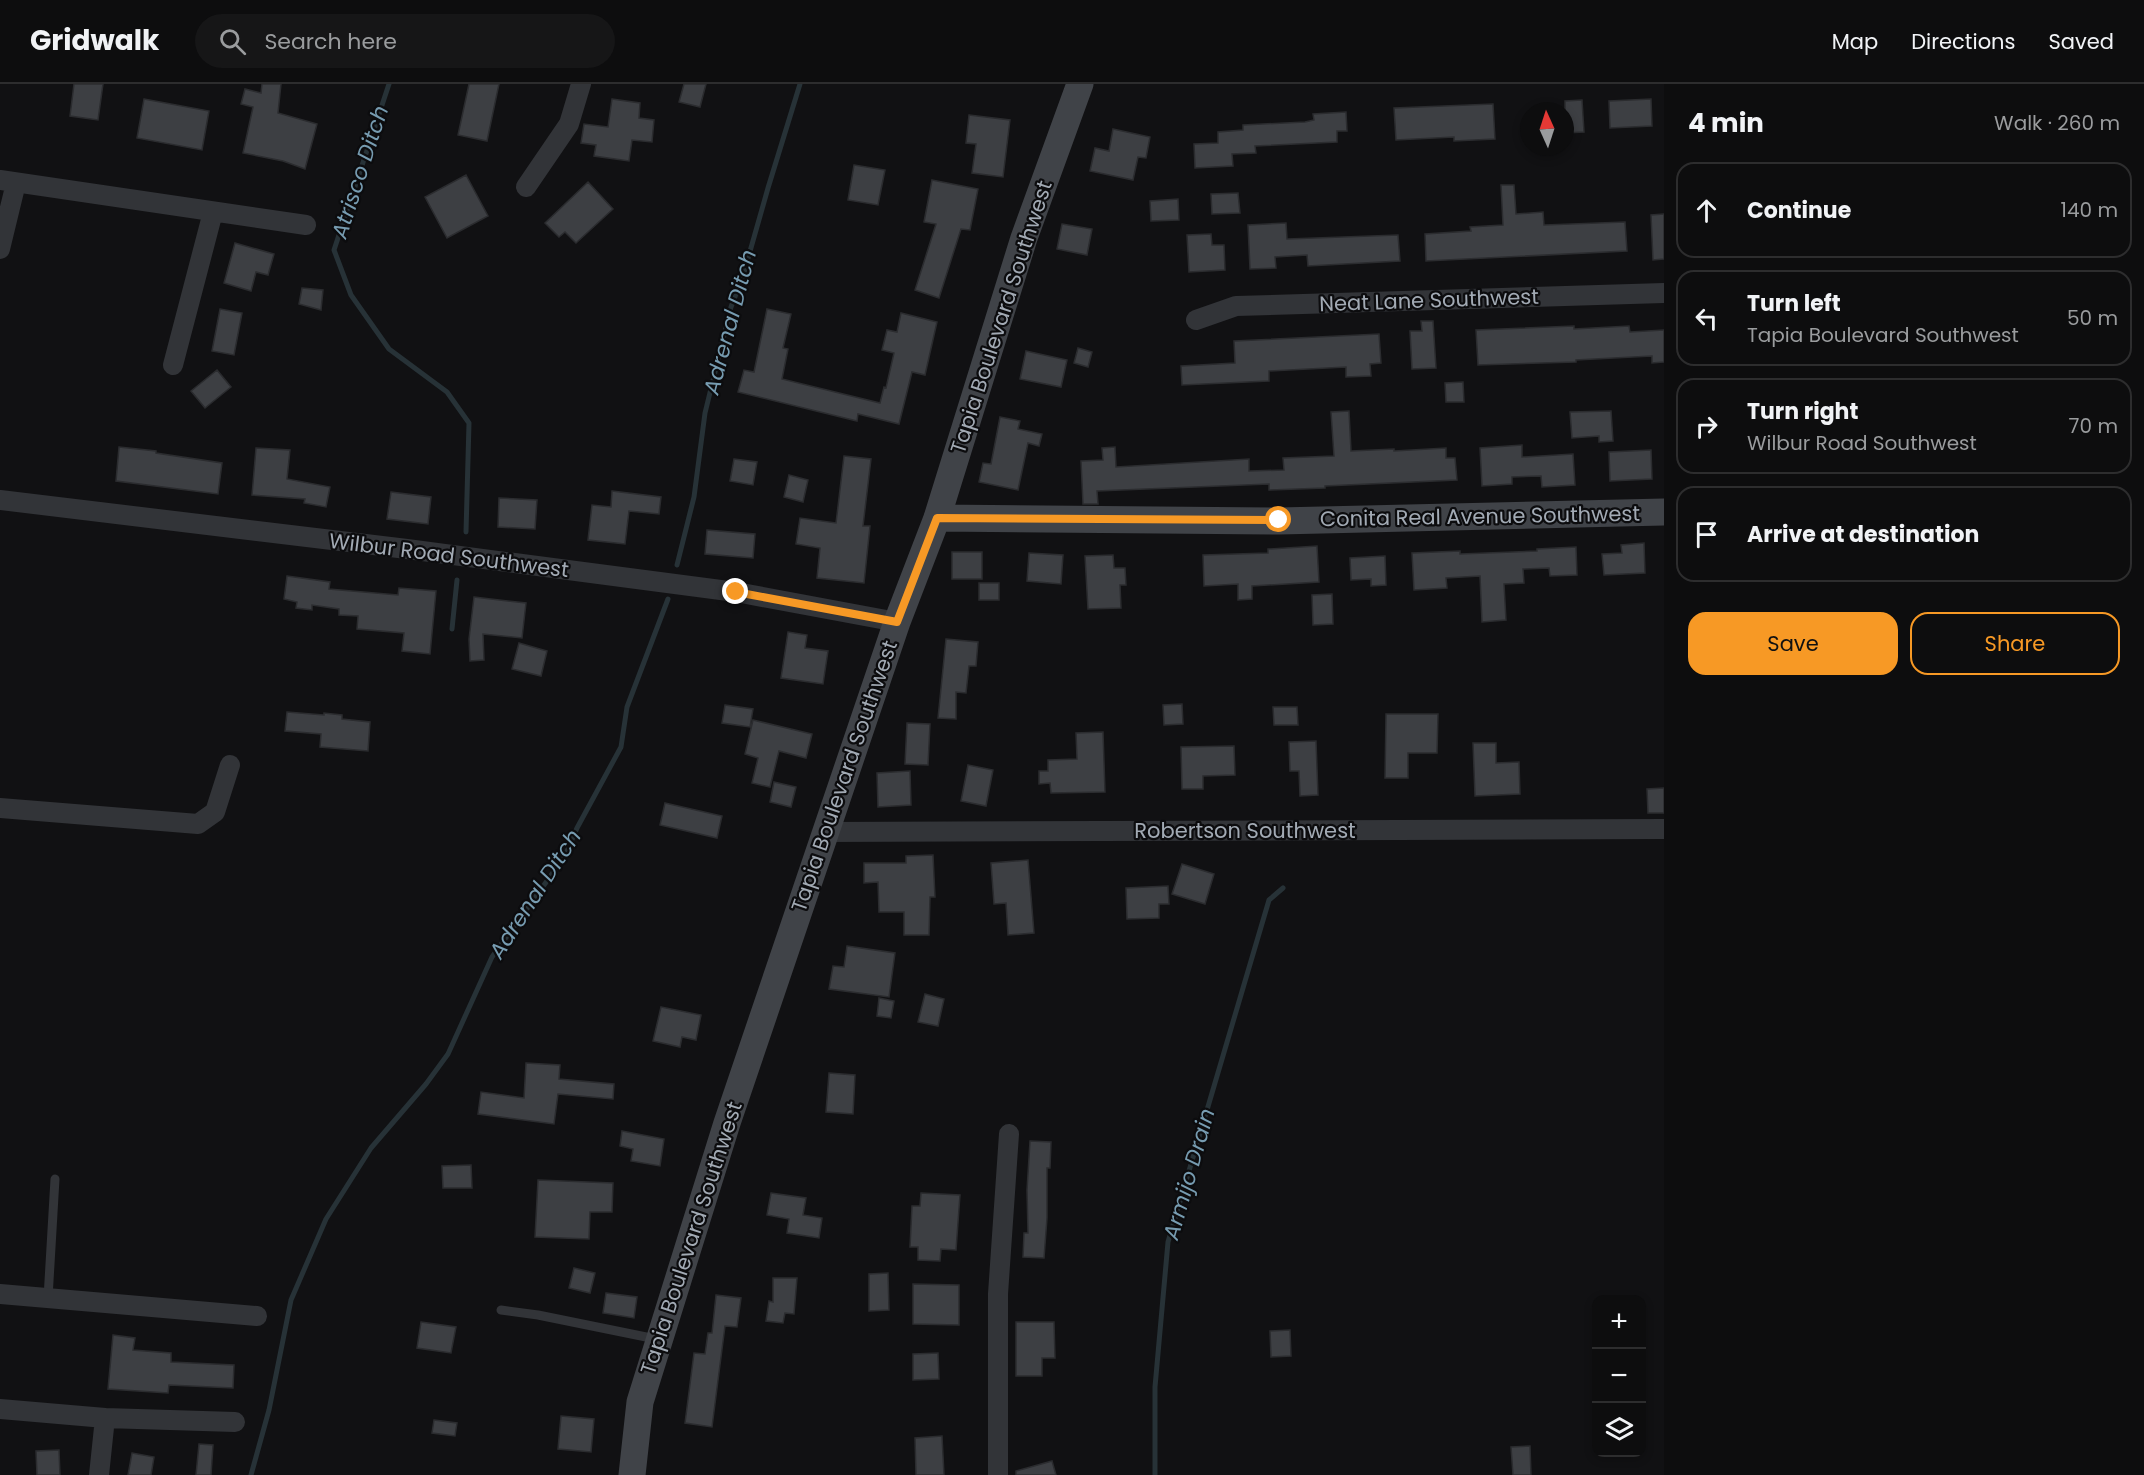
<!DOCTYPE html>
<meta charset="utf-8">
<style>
:root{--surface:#0d0d0e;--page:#161617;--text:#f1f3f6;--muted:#9a9c9e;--line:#2d2d2e;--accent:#f79925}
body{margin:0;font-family:Poppins,sans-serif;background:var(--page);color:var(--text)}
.controls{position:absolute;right:18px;bottom:18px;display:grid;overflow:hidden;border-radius:12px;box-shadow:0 3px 9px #0003}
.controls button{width:54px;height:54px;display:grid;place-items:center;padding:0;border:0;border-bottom:2px solid var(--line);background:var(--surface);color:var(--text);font:30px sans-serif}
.compass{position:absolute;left:1520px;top:18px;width:54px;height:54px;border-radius:50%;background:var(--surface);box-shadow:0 3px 9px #0003;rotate:357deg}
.stop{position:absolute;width:18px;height:18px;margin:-14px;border:4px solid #f79925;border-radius:50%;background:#fff}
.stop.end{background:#f79925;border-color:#fff;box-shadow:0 2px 6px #0008}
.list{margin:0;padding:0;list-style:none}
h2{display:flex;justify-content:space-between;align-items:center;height:78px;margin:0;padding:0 24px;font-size:26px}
h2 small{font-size:20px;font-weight:400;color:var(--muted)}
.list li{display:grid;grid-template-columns:39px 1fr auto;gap:18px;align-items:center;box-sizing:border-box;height:96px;margin:0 12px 12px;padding:0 12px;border:2px solid var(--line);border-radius:18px}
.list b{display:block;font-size:22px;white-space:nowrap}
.list p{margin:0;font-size:20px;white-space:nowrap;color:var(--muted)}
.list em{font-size:20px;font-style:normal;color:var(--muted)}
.actions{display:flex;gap:12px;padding:18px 24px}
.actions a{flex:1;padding:14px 0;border:2px solid var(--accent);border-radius:18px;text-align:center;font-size:21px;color:var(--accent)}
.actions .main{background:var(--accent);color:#111}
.icon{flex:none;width:33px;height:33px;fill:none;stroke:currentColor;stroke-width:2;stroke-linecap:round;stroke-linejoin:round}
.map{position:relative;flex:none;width:1664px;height:1391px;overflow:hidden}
header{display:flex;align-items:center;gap:36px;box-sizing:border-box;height:84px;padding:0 30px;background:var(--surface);border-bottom:2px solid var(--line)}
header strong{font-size:28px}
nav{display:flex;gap:33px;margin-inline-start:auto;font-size:21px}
.search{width:420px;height:54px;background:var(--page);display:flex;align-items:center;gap:15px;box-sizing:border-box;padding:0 21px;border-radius:33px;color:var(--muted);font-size:22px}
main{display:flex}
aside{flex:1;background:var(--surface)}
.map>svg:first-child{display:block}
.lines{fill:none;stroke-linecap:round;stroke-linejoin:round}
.stream{stroke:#273237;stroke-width:5}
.building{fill:#3d3f43;stroke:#2b2c2f;stroke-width:1.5}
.lane{stroke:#323438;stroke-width:9}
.street{stroke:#323438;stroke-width:20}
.secondary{stroke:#404348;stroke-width:27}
.route{stroke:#f79925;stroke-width:8}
.labels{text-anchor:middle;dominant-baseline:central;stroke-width:4.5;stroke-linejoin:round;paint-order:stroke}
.street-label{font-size:21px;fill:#a2aab4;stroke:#0c0c0e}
.water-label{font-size:22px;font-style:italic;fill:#779cb1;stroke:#0c0c0e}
</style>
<header>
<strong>Gridwalk</strong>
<div class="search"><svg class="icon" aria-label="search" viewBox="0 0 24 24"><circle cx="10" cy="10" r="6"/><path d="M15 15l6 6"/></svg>Search here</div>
<nav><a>Map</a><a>Directions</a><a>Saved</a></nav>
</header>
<main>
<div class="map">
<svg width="1664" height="1391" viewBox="0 0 1664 1391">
<rect width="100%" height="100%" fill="#111113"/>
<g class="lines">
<path class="stream" d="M 389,0 L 334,166 L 351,211 L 389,265 L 447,308 L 469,339 L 466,448
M 677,481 L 694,413 L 705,329 L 731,223 L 743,192 L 768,104 L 800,0
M 452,545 L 457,496
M 251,1391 L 269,1326 L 291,1216 L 326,1135 L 371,1064 L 426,1000 L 448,970 L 492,873 L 565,772 L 577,744 L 621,663 L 627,623 L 668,515
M 1155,1391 L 1155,1303 L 1168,1158 L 1269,816 L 1283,804"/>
</g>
<path class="building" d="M 74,0 L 103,0 L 98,36 L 70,32 Z
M 262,0 L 281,0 L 278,29 L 317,40 L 305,85 L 283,77 L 243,69 L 253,23 L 241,20 L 245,5 L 261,9 Z
M 469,0 L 499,0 L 487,57 L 458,51 Z
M 684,0 L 706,0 L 700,23 L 679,18 Z
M 144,15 L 209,27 L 202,66 L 137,54 Z
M 612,15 L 640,19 L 639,34 L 654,36 L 652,58 L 632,56 L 629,77 L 594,72 L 596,61 L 581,59 L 584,40 L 608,43 Z
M 1651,15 L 1652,42 L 1610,44 L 1609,17 Z
M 1582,16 L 1584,48 L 1565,49 L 1565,17 Z
M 1493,20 L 1495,55 L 1454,57 L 1454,53 L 1396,56 L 1394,24 Z
M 1346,28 L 1347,47 L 1337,47 L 1337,58 L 1255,62 L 1256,69 L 1232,70 L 1233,82 L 1195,84 L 1194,60 L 1218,59 L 1218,48 L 1243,46 L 1243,41 L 1305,38 L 1314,36 L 1313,30 Z
M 969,31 L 1010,36 L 1003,93 L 972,89 L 976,60 L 966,59 Z
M 1113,45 L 1150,53 L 1146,74 L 1138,73 L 1133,96 L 1090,87 L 1095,64 L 1109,67 Z
M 854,81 L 885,86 L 878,121 L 848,116 Z
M 466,91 L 488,132 L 447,154 L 425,113 Z
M 932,96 L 978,105 L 970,146 L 961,145 L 939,214 L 915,206 L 936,140 L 924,138 Z
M 588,98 L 613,125 L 576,159 L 565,148 L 559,153 L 545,139 Z
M 1501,101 L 1514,101 L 1516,130 L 1543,128 L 1544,141 L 1625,138 L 1627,167 L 1426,177 L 1425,150 L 1471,147 L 1470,143 L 1503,141 Z
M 1238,109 L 1240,129 L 1212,130 L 1211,110 Z
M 1178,115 L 1179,136 L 1151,137 L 1150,117 Z
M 1664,130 L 1664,175 L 1653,176 L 1651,131 Z
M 1286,139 L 1287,155 L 1398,151 L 1400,177 L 1308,182 L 1307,171 L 1275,173 L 1276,184 L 1250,185 L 1248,141 Z
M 1062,140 L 1092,145 L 1087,171 L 1057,165 Z
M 1211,150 L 1212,161 L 1224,161 L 1225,186 L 1189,188 L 1187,151 Z
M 235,159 L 274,170 L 268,191 L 256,188 L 251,207 L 224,199 Z
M 302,204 L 323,206 L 321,226 L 299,220 Z
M 220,225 L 242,229 L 234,271 L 212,267 Z
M 767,225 L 791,230 L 783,264 L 788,265 L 782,295 L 880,319 L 884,303 L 886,304 L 894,269 L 882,266 L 887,246 L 897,248 L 901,229 L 937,238 L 925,291 L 912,288 L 899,340 L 858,330 L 857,337 L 738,308 L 744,286 L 754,288 Z
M 1421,237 L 1433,237 L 1436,284 L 1412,285 L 1410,247 L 1422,247 Z
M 1574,242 L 1574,245 L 1629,242 L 1630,248 L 1664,246 L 1664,278 L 1652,279 L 1652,272 L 1576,276 L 1576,278 L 1478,281 L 1476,246 Z
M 1379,250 L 1381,279 L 1370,280 L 1371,292 L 1346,293 L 1346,283 L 1269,287 L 1269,297 L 1182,301 L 1181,282 L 1235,279 L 1234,257 Z
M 1078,264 L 1092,268 L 1088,283 L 1074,279 Z
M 1026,267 L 1067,276 L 1061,303 L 1020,295 Z
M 217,286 L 231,303 L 205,324 L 191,307 Z
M 1463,298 L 1464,318 L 1446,318 L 1445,299 Z
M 1349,327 L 1351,367 L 1394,365 L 1394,367 L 1446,364 L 1446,374 L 1455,374 L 1457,396 L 1325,402 L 1325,404 L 1269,406 L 1269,400 L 1097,407 L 1098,420 L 1083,420 L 1081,377 L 1103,376 L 1102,364 L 1115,363 L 1116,383 L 1249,375 L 1249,387 L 1284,386 L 1283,374 L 1334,372 L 1331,328 Z
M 1611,327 L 1613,357 L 1599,358 L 1599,352 L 1572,354 L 1570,328 Z
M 1000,333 L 1020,337 L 1018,345 L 1042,350 L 1039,362 L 1028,359 L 1018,406 L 979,398 L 983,379 L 991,380 Z
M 1522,361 L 1522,373 L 1573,370 L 1575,401 L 1542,403 L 1541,392 L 1512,393 L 1512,400 L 1482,402 L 1480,364 Z
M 119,363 L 156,367 L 156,369 L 222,379 L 218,410 L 116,397 Z
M 256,364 L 290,366 L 287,395 L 330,403 L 326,423 L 304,419 L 305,415 L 252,411 Z
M 1651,366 L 1652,395 L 1610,397 L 1609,368 Z
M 844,372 L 871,375 L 863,442 L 870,442 L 864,499 L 817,494 L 820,464 L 796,460 L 800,434 L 836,439 Z
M 734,375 L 757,378 L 753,401 L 730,397 Z
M 789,391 L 808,396 L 803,418 L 784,413 Z
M 612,407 L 661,413 L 659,430 L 629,427 L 625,460 L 588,456 L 592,421 L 611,423 Z
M 391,408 L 431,413 L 428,440 L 387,435 Z
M 499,414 L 537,416 L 535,445 L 498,443 Z
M 707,446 L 755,450 L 753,474 L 705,470 Z
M 1644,459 L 1645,489 L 1604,491 L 1602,470 L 1622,469 L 1621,461 Z
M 1317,462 L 1319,498 L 1252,502 L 1252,515 L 1238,516 L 1238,500 L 1204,502 L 1203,471 L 1268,469 L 1268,465 Z
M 1576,463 L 1577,491 L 1550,492 L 1549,484 L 1523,485 L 1524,499 L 1504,500 L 1506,536 L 1482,538 L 1480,492 L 1446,494 L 1447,504 L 1414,506 L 1412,469 L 1460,467 L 1460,470 L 1537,467 L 1537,465 Z
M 952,468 L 982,468 L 982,495 L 952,495 Z
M 1029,469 L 1063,471 L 1061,500 L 1027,497 Z
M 1113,471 L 1114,484 L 1125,484 L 1126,501 L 1120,501 L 1121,524 L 1088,525 L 1085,472 Z
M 1385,472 L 1386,501 L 1371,502 L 1371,495 L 1351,496 L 1350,474 Z
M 287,492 L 330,498 L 329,505 L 398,511 L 399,504 L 436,507 L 430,570 L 402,567 L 404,549 L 357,545 L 358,532 L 339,531 L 339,525 L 312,521 L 312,526 L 296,524 L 297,518 L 284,515 Z
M 979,499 L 999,499 L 999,516 L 979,516 Z
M 1332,510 L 1333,540 L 1313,541 L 1312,511 Z
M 474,513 L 526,519 L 522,554 L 483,550 L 484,576 L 470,577 L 469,555 Z
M 788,548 L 807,551 L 805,564 L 828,567 L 823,600 L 781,594 Z
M 946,555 L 978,558 L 976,582 L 969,582 L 966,609 L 956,608 L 956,635 L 938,634 Z
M 519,559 L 547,567 L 541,592 L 512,585 Z
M 1182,620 L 1183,640 L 1164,641 L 1163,621 Z
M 725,621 L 753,625 L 750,643 L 722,639 Z
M 1273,623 L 1297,623 L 1298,641 L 1274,641 Z
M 287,628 L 324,631 L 324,629 L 342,631 L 342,635 L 370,638 L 368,667 L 320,663 L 321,650 L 285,647 Z
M 1386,630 L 1438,630 L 1437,669 L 1408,669 L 1408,694 L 1385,694 Z
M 753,636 L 812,650 L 806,674 L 779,667 L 770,703 L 752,699 L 758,674 L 745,670 Z
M 907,639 L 930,640 L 928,681 L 905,680 Z
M 1103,648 L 1105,708 L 1051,709 L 1050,699 L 1039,700 L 1039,687 L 1048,687 L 1048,676 L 1077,675 L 1076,649 Z
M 1316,657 L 1318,711 L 1300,712 L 1299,687 L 1290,687 L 1289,658 Z
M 1473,659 L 1496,659 L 1496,679 L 1519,678 L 1520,710 L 1475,712 Z
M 1234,662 L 1235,691 L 1203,692 L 1203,705 L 1182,705 L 1181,663 Z
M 968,681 L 993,686 L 986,722 L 961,717 Z
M 910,687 L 911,721 L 878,723 L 877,689 Z
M 774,698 L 796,703 L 791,723 L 770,718 Z
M 1664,704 L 1664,729 L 1648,729 L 1647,705 Z
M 665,719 L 722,732 L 717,754 L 660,741 Z
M 933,771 L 935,813 L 930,813 L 929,851 L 904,851 L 904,828 L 879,828 L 878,798 L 864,799 L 864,779 L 906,779 L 906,772 Z
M 1028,776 L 1034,849 L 1008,851 L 1006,819 L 994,820 L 991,779 Z
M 1182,780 L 1214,790 L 1205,820 L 1172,810 Z
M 1168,802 L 1169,820 L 1159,820 L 1159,834 L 1127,835 L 1126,804 Z
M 847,862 L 895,869 L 889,913 L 829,905 L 833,882 L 844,883 Z
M 925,910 L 944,915 L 938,942 L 918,938 Z
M 879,914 L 894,917 L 891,934 L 877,932 Z
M 661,923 L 701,931 L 696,956 L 682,953 L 680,963 L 653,957 Z
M 526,979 L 560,981 L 559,995 L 614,1000 L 613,1015 L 558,1010 L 554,1040 L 478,1030 L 481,1008 L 524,1014 Z
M 829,989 L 855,991 L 853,1030 L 826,1028 Z
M 622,1047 L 664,1055 L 660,1082 L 631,1077 L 633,1065 L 620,1062 Z
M 1030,1057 L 1051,1058 L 1050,1084 L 1047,1084 L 1047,1134 L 1044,1174 L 1023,1173 L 1024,1149 L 1028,1149 L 1027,1106 Z
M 471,1081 L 472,1104 L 443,1104 L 442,1082 Z
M 538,1096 L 613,1099 L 612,1128 L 590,1128 L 589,1155 L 535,1153 Z
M 771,1109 L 806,1114 L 803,1131 L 822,1134 L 819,1154 L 787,1149 L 789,1135 L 767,1131 Z
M 921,1109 L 960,1111 L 956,1166 L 941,1165 L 940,1177 L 918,1176 L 918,1163 L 910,1163 L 912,1122 L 920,1122 Z
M 574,1184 L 595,1189 L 590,1209 L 569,1204 Z
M 888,1189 L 889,1226 L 869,1227 L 869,1190 Z
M 773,1194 L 797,1194 L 794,1230 L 785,1229 L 783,1239 L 766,1237 L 769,1217 L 773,1218 Z
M 913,1200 L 959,1201 L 959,1241 L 913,1240 Z
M 606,1209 L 637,1213 L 634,1234 L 603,1229 Z
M 716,1211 L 741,1214 L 737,1243 L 725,1242 L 712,1343 L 685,1339 L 694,1269 L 705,1270 L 708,1249 L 712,1249 Z
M 421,1238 L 456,1243 L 451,1269 L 417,1264 Z
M 1016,1238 L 1054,1238 L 1055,1274 L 1042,1274 L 1042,1292 L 1016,1292 Z
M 1290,1246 L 1291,1272 L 1271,1273 L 1270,1247 Z
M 113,1251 L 135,1254 L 133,1266 L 171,1269 L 171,1278 L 234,1281 L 233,1304 L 169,1301 L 168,1309 L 108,1305 Z
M 938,1269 L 939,1295 L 913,1296 L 913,1270 Z
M 561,1332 L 594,1335 L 591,1368 L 558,1365 Z
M 434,1336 L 457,1339 L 455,1352 L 432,1349 Z
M 942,1352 L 944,1391 L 916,1391 L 915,1354 Z
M 199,1360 L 213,1361 L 211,1391 L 196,1391 Z
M 1530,1362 L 1531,1391 L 1513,1391 L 1511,1363 Z
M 59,1366 L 60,1391 L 37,1391 L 36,1367 Z
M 132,1369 L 154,1373 L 151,1391 L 128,1391 Z
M 1052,1377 L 1056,1391 L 1016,1391 L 1016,1387 Z"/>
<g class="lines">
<path class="lane" d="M 48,1214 L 55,1095
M 501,1226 L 538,1231 L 656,1255"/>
<path class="street" d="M 0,96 L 306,141
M 526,103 L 569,40 L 581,0
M 0,165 L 16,99
M 1196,236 L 1236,222 L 1664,209
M 173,281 L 213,128
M 0,416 L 407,465 L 736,508 L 897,538
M 0,724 L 198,740 L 215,728 L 230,681
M 826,748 L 1664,745
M 0,1210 L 257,1232
M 0,1325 L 105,1334 L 235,1338
M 99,1391 L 105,1334
M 998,1391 L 998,1210 L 1009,1050"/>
<path class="secondary" d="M 937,434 L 1279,437 L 1664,428
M 632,1391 L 640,1318 L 727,1039 L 897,538 L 937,434 L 1024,154 L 1080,0"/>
</g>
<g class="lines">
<path class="route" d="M 736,508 L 897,538 L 937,434 L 1279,436"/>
</g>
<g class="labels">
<g class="street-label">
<text transform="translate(1429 216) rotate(-2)">Neat Lane Southwest</text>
<text transform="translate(1001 233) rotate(-72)">Tapia Boulevard Southwest</text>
<text transform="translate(1480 432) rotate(-1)">Conita Real Avenue Southwest</text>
<text transform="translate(449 471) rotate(7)">Wilbur Road Southwest</text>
<text transform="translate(844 692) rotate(-71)">Tapia Boulevard Southwest</text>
<text x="1245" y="746">Robertson Southwest</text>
<text transform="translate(691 1154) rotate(-72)">Tapia Boulevard Southwest</text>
</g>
<g class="water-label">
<text transform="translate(360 88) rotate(-72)">Atrisco Ditch</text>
<text transform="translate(730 238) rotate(-75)">Adrenal Ditch</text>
<text transform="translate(535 810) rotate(-57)">Adrenal Ditch</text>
<text transform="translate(1189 1090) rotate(-74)">Armijo Drain</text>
</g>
</g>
</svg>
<div class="controls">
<button>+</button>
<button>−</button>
<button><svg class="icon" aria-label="layers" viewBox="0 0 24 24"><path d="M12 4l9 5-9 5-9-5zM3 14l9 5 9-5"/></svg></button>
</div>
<svg class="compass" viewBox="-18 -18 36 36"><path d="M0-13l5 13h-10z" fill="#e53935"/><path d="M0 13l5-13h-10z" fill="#9a9c9e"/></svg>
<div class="stop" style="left:1279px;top:436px"></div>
<div class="stop end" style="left:736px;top:508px"></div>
</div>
<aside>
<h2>4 min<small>Walk · 260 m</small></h2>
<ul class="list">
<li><svg class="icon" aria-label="ahead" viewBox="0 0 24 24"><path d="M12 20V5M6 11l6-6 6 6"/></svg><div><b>Continue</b></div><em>140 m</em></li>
<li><svg class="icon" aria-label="left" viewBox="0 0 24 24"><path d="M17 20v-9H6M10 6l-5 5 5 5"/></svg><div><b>Turn left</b><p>Tapia Boulevard Southwest</p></div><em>50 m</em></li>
<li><svg class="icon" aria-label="right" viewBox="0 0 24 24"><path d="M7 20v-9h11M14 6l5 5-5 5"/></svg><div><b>Turn right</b><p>Wilbur Road Southwest</p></div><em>70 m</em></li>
<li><svg class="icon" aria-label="arrive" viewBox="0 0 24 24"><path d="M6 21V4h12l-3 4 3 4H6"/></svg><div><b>Arrive at destination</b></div></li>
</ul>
<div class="actions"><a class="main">Save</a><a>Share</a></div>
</aside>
</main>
